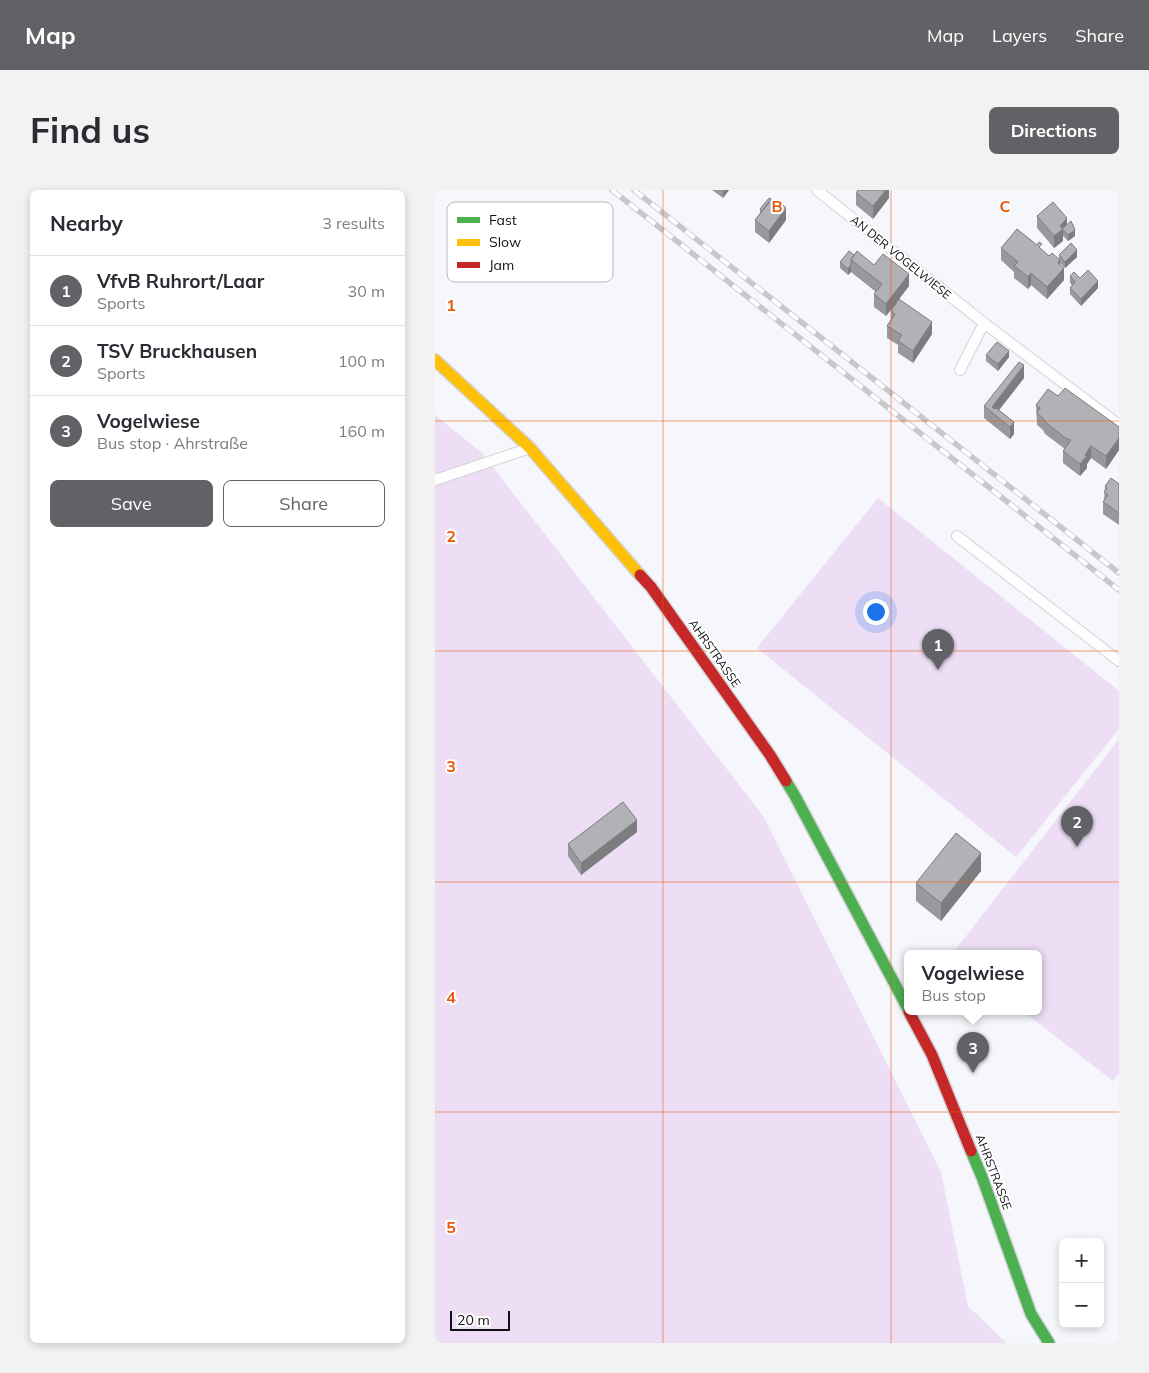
<!DOCTYPE html>
<meta charset="utf-8">
<style>
:root{--surface:#fff;--page:#f2f2f3;--text:#2b2b33;--muted:#7c7c81;--line:#e1e1e2;--accent:#616265}
body{margin:0;font-family:Mulish,sans-serif;background:var(--page);color:var(--text)}
.controls{position:absolute;right:15px;bottom:15px;display:grid;overflow:hidden;border-radius:8px;box-shadow:0 2px 8px #0003}
.controls button{width:45px;height:45px;display:grid;place-items:center;padding:0;border:0;border-bottom:1px solid var(--line);background:var(--surface);color:var(--text);font:25px sans-serif}
.scale{position:absolute;left:15px;bottom:12px;width:60px;box-sizing:border-box;padding-left:5px;border:2px solid #111114;border-top:0;font-size:14px;line-height:18px;white-space:nowrap;color:#111114;-webkit-text-stroke:4px #fff;paint-order:stroke}
.you{position:absolute;left:440px;top:421px;width:18px;height:18px;margin:-12px;border:4px solid #fff;border-radius:50%;background:#1a73e8;box-shadow:0 0 0 8px #1a73e833}
.badge{display:grid;place-items:center;width:32px;height:32px;border-radius:50%;background:var(--accent);color:#fff;font-size:16px;font-weight:700}
.pin{position:absolute;translate:-50% -41px;filter:drop-shadow(0 1px 2px #0008)}
.pin::after{content:'';position:absolute;top:26px;width:18px;height:15px;background:inherit;clip-path:polygon(0 0,100% 0,50% 100%)}
.popup{position:absolute;left:469px;top:760px;width:138px;height:65px;box-sizing:border-box;display:grid;place-content:center;border-radius:8px;background:var(--surface);filter:drop-shadow(0 1px 4px #0005);font-size:16px;white-space:nowrap;color:var(--muted)}
.popup b{font-size:19px;color:var(--text)}
.popup::after{content:'';position:absolute;left:50%;top:100%;margin-left:-10px;border:10px solid transparent;border-top-color:var(--surface)}
.list{margin:0;padding:0;list-style:none}
h2{display:flex;justify-content:space-between;align-items:center;height:65px;margin:0;padding:0 20px;font-size:21px}
h2 small{font-size:16px;font-weight:400;color:var(--muted)}
.list li{display:grid;grid-template-columns:32px 1fr auto;gap:15px;align-items:center;box-sizing:border-box;height:70px;padding:0 20px;border-top:1px solid var(--line)}
.list b{display:block;font-size:19px;white-space:nowrap}
.list p{margin:0;font-size:16px;white-space:nowrap;color:var(--muted)}
.list em{font-size:16px;font-style:normal;color:var(--muted)}
.actions{display:flex;gap:10px;padding:15px 20px}
.actions a{flex:1;padding:11px 0;border:1px solid var(--accent);border-radius:8px;text-align:center;font-size:18px;color:var(--accent)}
.actions .main{background:var(--accent);color:#fff}
.map{position:relative;flex:none;width:684px;height:1153px;overflow:hidden;border-radius:8px}
header{display:flex;align-items:center;gap:30px;box-sizing:border-box;height:70px;padding:0 25px;background:var(--accent);color:#fff}
header strong{font-size:24px}
nav{display:flex;gap:28px;margin-inline-start:auto;font-size:18px}
.intro{display:flex;align-items:center;justify-content:space-between;box-sizing:border-box;height:120px;padding:0 30px}
h1{margin:0;font-size:35px}
.button{padding:12px 22px;border-radius:8px;background:var(--accent);color:#fff;font-size:18px;font-weight:700}
main{display:flex;gap:30px;padding:0 30px}
aside{flex:1;background:var(--surface);border-radius:8px;box-shadow:0 2px 8px #0003}
.map>svg:first-child{display:block}
.green{fill:#eddef5}
.lines{fill:none;stroke-linecap:round;stroke-linejoin:round}
.lane-casing{stroke:#d2d3d7;stroke-width:12}
.fast-casing{stroke:#d2d3d7;stroke-width:14}
.slow-casing{stroke:#d2d3d7;stroke-width:14}
.jam-casing{stroke:#d2d3d7;stroke-width:14}
.lane{stroke:#fefeff;stroke-width:10}
.fast{stroke:#4caf50;stroke-width:11}
.slow{stroke:#ffc107;stroke-width:11}
.jam{stroke:#c62828;stroke-width:11}
.rail-casing{stroke:#c8c8ca;stroke-width:5.5}
.rail{stroke:#fff;stroke-width:4;stroke-dasharray:11;stroke-linecap:butt}
.wall{fill:#98999c}
.shaded-wall{fill:#7c7d7f}
.building{fill:#b1b2b5;stroke:#7c7d7f}
.grid{fill:none;stroke:#e8590c;stroke-width:1;stroke-opacity:0.55}
.labels{text-anchor:middle;dominant-baseline:central;stroke-width:4;stroke-linejoin:round;paint-order:stroke}
.street-label{font-size:12px;fill:#111114;stroke:#fff}
.key{fill:#fff;stroke:#b8b8b8;stroke-width:1}
.key-label{font-size:14px;fill:#111114}
.grid-label{font-size:16px;text-anchor:middle;font-weight:bold;fill:#e8590c;stroke:#fff;stroke-width:4;stroke-linejoin:round;paint-order:stroke}
</style>
<header>
<strong>Map</strong>
<nav><a>Map</a><a>Layers</a><a>Share</a></nav>
</header>
<div class="intro"><h1>Find us</h1><a class="button">Directions</a></div>
<main>
<aside>
<h2>Nearby<small>3 results</small></h2>
<ul class="list">
<li><span class="badge">1</span><div><b>VfvB Ruhrort/Laar</b><p>Sports</p></div><em>30 m</em></li>
<li><span class="badge">2</span><div><b>TSV Bruckhausen</b><p>Sports</p></div><em>100 m</em></li>
<li><span class="badge">3</span><div><b>Vogelwiese</b><p>Bus stop · Ahrstraße</p></div><em>160 m</em></li>
</ul>
<div class="actions"><a class="main">Save</a><a>Share</a></div>
</aside>
<div class="map">
<svg width="684" height="1153" viewBox="0 0 684 1153">
<rect width="100%" height="100%" fill="#f6f7fc"/>
<path class="green" d="M 0,225 L 47,263 L 329,627 L 506,982 L 533,1116 L 571,1153 L 0,1153 Z
M 443,308 L 684,501 L 684,539 L 581,667 L 322,458 Z
M 684,549 L 684,883 L 678,891 L 589,822 L 603,822 L 603,764 L 517,764 Z"/>
<g class="lines">
<g class="lane-casing">
<path id="lane" d="M 382,0 L 549,133 L 525,180
M 549,133 L 684,235
M 0,290 L 92,259
M 522,346 L 684,471"/>
</g>
<g class="fast-casing">
<path id="fast" d="M 351,591 L 360,606 L 473,819
M 536,961 L 547,987 L 596,1124 L 614,1153"/>
</g>
<g class="slow-casing">
<path id="slow" d="M 0,170 L 95,258 L 205,385"/>
</g>
<g class="jam-casing">
<path id="jam" d="M 205,385 L 216,397 L 335,565 L 351,591
M 474,822 L 497,865 L 536,961"/>
</g>
<use href="#lane" class="lane"/>
<use href="#fast" class="fast"/>
<use href="#slow" class="slow"/>
<use href="#jam" class="jam"/>
<g class="rail-casing">
<path id="rail" d="M 177,0 L 684,400
M 199,0 L 684,383"/>
</g>
<use href="#rail" class="rail"/>
</g>
<path class="wall" d="M 277,0 L 294,0 L 288,8 Z
M 454,0 L 454,8 L 438,29 L 421,15 L 421,3 Z
M 325,19 L 351,30 L 334,53 L 320,42 L 320,30 L 325,23 Z
M 602,26 L 632,35 L 640,46 L 633,51 L 628,46 L 628,51 L 619,58 L 602,38 Z
M 566,58 L 607,60 L 614,66 L 624,69 L 624,65 L 642,67 L 630,78 L 625,73 L 629,90 L 612,109 L 596,95 L 593,99 L 579,88 L 579,82 L 566,70 Z
M 419,65 L 439,75 L 474,96 L 464,109 L 497,144 L 478,173 L 463,163 L 463,155 L 452,148 L 452,136 L 456,130 L 456,121 L 459,116 L 451,126 L 439,117 L 439,104 L 441,102 L 416,82 L 413,85 L 405,78 L 405,72 Z
M 635,86 L 645,88 L 663,98 L 646,116 L 635,104 L 635,98 L 637,95 L 635,93 Z
M 551,165 L 574,167 L 563,181 L 551,171 Z
M 589,188 L 564,220 L 579,232 L 579,244 L 575,249 L 549,228 L 549,216 Z
M 601,215 L 684,248 L 684,260 L 671,279 L 656,268 L 652,274 L 652,278 L 645,286 L 628,273 L 628,261 L 630,259 L 610,244 L 608,240 L 602,235 Z
M 684,294 L 684,335 L 668,324 L 668,312 L 669,311 L 670,296 Z
M 202,642 L 146,685 L 133,666 L 133,654 Z
M 546,681 L 506,731 L 481,711 L 481,693 Z"/>
<path class="shaded-wall" d="M 289,0 L 294,0 L 288,8 L 288,2 Z
M 451,0 L 454,0 L 454,8 L 438,29 L 438,16 Z
M 351,18 L 351,30 L 334,53 L 334,41 Z
M 632,28 L 632,41 L 628,40 L 628,51 L 619,58 L 619,46 L 625,36 Z
M 640,40 L 640,46 L 633,51 L 633,45 Z
M 642,60 L 642,67 L 630,78 L 630,72 Z
M 625,70 L 625,82 L 629,78 L 629,90 L 612,109 L 612,97 L 623,73 Z
M 416,75 L 416,82 L 413,85 L 413,79 Z
M 596,83 L 596,95 L 593,99 L 593,87 Z
M 474,84 L 474,96 L 451,126 L 451,114 Z
M 663,91 L 663,98 L 646,116 L 646,109 Z
M 497,132 L 497,144 L 478,173 L 478,161 Z
M 574,161 L 574,167 L 563,181 L 563,174 Z
M 589,175 L 589,188 L 560,225 L 557,217 Z
M 579,232 L 579,244 L 575,249 L 575,237 Z
M 684,248 L 684,260 L 671,279 L 671,266 Z
M 656,256 L 656,268 L 652,274 L 652,278 L 645,286 L 645,274 L 650,265 Z
M 202,630 L 202,642 L 146,685 L 146,673 Z
M 546,663 L 546,681 L 506,731 L 506,713 Z"/>
<path class="building" d="M 423,0 L 451,0 L 438,16 L 421,3 Z
M 334,8 L 336,9 L 327,21 L 325,19 Z
M 337,9 L 343,14 L 345,12 L 351,18 L 334,41 L 320,30 Z
M 618,12 L 632,28 L 625,36 L 628,39 L 619,46 L 602,26 Z
M 636,31 L 640,40 L 633,45 L 627,39 Z
M 582,39 L 602,55 L 604,52 L 607,54 L 604,57 L 614,66 L 617,63 L 625,70 L 623,73 L 629,78 L 612,97 L 596,83 L 593,87 L 586,81 L 579,76 L 583,72 L 566,58 Z
M 636,53 L 642,60 L 630,72 L 624,65 Z
M 414,61 L 419,65 L 416,70 L 416,75 L 413,79 L 405,72 Z
M 422,61 L 439,75 L 448,64 L 474,84 L 451,114 L 439,104 L 447,94 L 416,70 Z
M 653,80 L 663,91 L 646,109 L 635,98 L 640,92 L 635,86 L 639,82 L 645,88 Z
M 464,109 L 497,132 L 478,161 L 463,151 L 467,145 L 452,136 L 460,124 L 456,121 Z
M 562,152 L 574,161 L 563,174 L 551,165 Z
M 584,172 L 589,175 L 557,217 L 560,219 L 561,218 L 579,232 L 575,237 L 549,216 Z
M 630,198 L 684,237 L 684,248 L 671,266 L 656,256 L 650,265 L 652,266 L 645,274 L 628,261 L 636,250 L 632,249 L 610,232 L 608,228 L 602,223 L 605,218 L 601,215 L 613,199 L 623,206 Z
M 676,288 L 684,294 L 684,323 L 668,312 L 673,305 L 669,302 L 672,298 L 670,296 Z
M 188,612 L 202,630 L 146,673 L 133,654 Z
M 521,643 L 546,663 L 506,713 L 481,693 Z"/>
<path class="grid" d="M 228,0 L 228,1153M 456,0 L 456,1153M 0,231 L 684,231M 0,461 L 684,461M 0,692 L 684,692M 0,922 L 684,922"/>
<g class="labels">
<g class="street-label">
<text transform="translate(466 67) rotate(39)">AN DER VOGELWIESE</text>
<text transform="translate(280 463) rotate(55)">AHRSTRASSE</text>
<text transform="translate(559 982) rotate(69)">AHRSTRASSE</text>
</g>
</g>
<rect x="12" y="12" width="166" height="80" rx="8" class="key"/>
<rect x="22" y="27" width="23" height="6" fill="#4caf50"/>
<rect x="22" y="49" width="23" height="7" fill="#ffc107"/>
<rect x="22" y="72" width="23" height="6" fill="#c62828"/>
<g class="key-label">
<text x="54" y="35">Fast</text>
<text x="54" y="57">Slow</text>
<text x="54" y="80">Jam</text>
</g>
<g class="grid-label">
<text x="342" y="22">B</text>
<text x="570" y="22">C</text>
<text x="16" y="121">1</text>
<text x="16" y="352">2</text>
<text x="16" y="582">3</text>
<text x="16" y="813">4</text>
<text x="16" y="1043">5</text>
</g>
</svg>
<div class="controls">
<button>+</button>
<button>−</button>
</div>
<div class="scale">20 m</div>
<div class="you"></div>
<div class="pin badge" style="left:503px;top:480px">1</div>
<div class="pin badge" style="left:642px;top:657px">2</div>
<div class="pin badge" style="left:538px;top:883px">3</div>
<div class="popup"><b>Vogelwiese</b>Bus stop</div>
</div>
</main>
